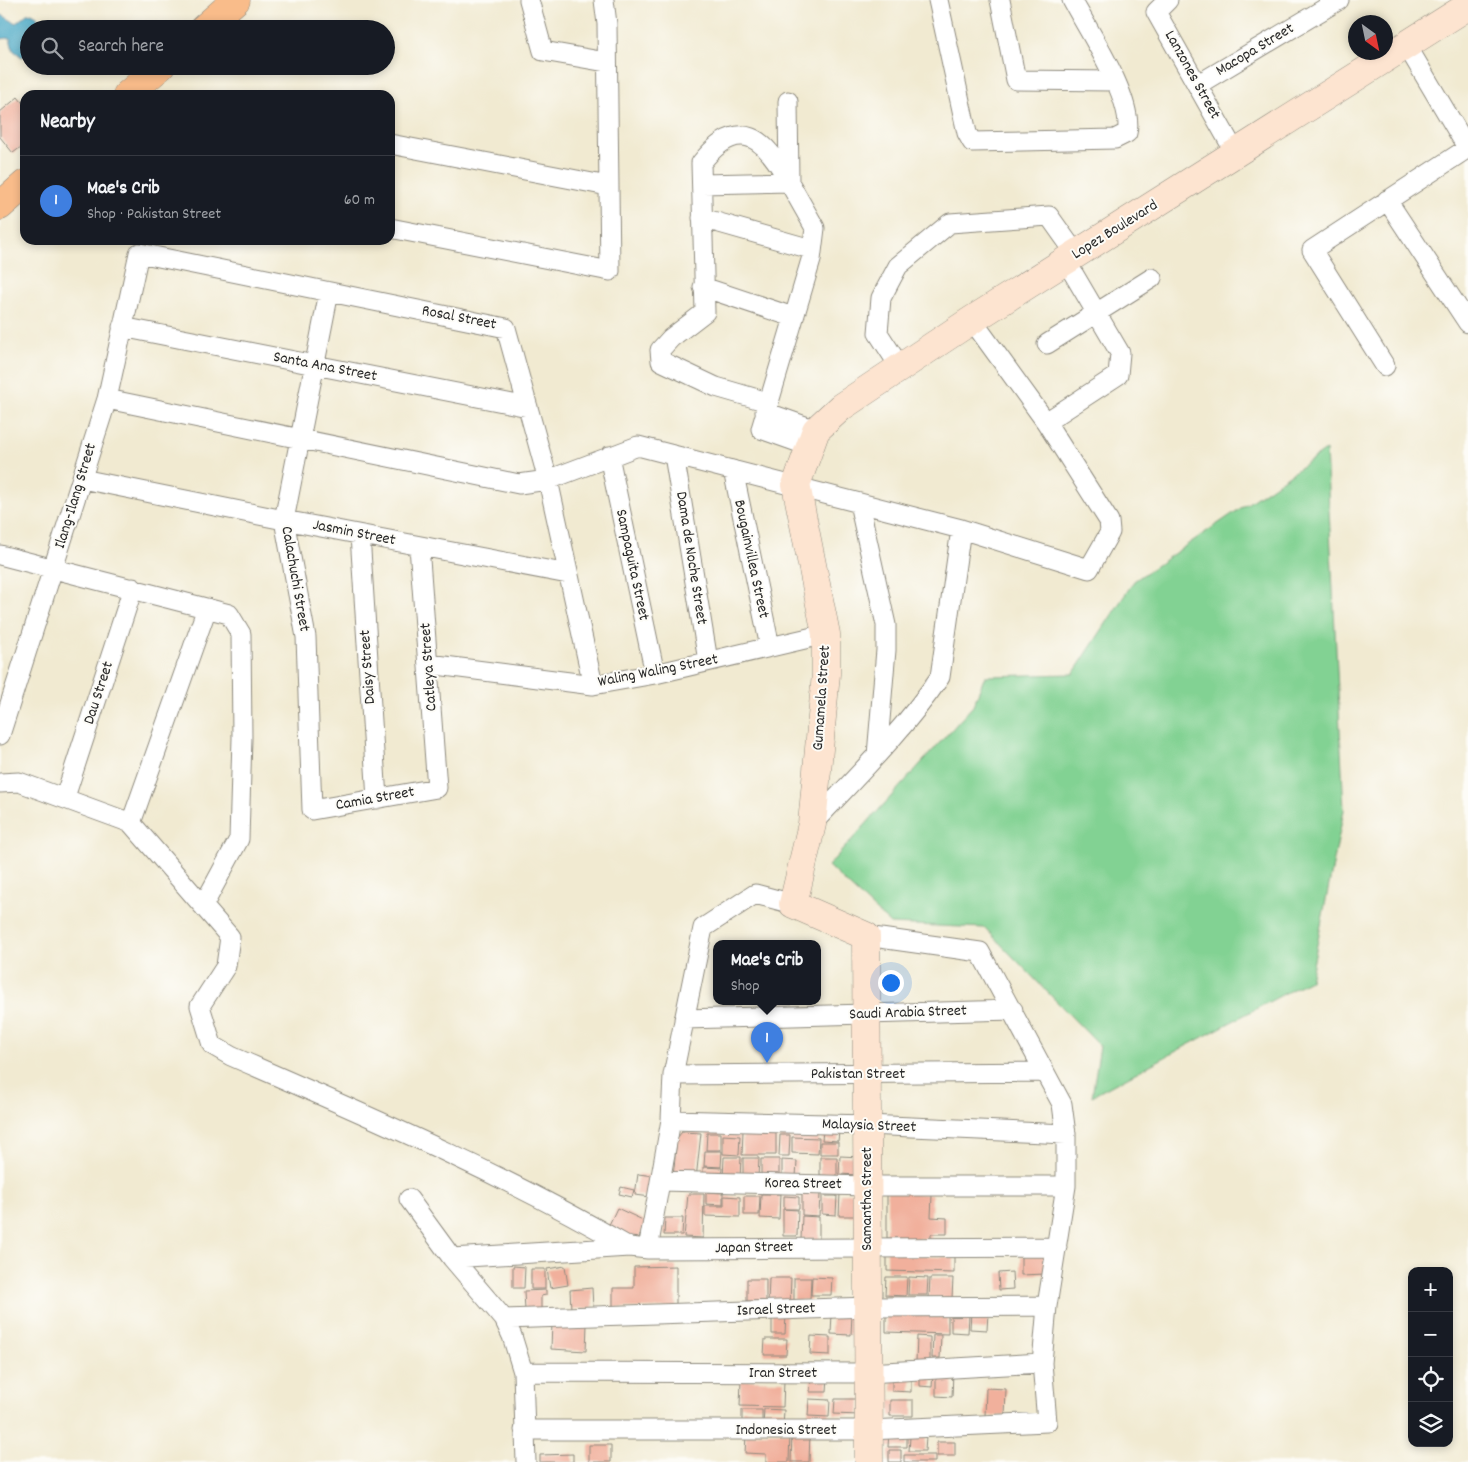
<!DOCTYPE html>
<meta charset="utf-8">
<style>
:root{--surface:#171b24;--page:#20242c;--text:#f1f3f6;--muted:#9ea1a6;--line:#363941;--accent:#8c9099}
body{margin:0;font-family:Dekko,sans-serif;background:var(--page);color:var(--text)}
.controls{position:absolute;right:15px;bottom:15px;display:grid;overflow:hidden;border-radius:10px;box-shadow:0 2px 8px #0003}
.controls button{width:45px;height:45px;display:grid;place-items:center;padding:0;border:0;border-bottom:1px solid var(--line);background:var(--surface);color:var(--text);font:25px sans-serif}
.compass{position:absolute;left:1348px;top:15px;width:45px;height:45px;border-radius:50%;background:var(--surface);box-shadow:0 2px 8px #0003;rotate:147deg}
.you{position:absolute;left:890px;top:982px;width:18px;height:18px;margin:-12px;border:4px solid #fff;border-radius:50%;background:#1a73e8;box-shadow:0 0 0 8px #1a73e833}
.badge{display:grid;place-items:center;width:32px;height:32px;border-radius:50%;background:var(--accent);color:#fff;font-size:16px;font-weight:700}
.pin{position:absolute;translate:-50% -41px;filter:drop-shadow(0 1px 2px #0008)}
.pin::after{content:'';position:absolute;top:26px;width:18px;height:15px;background:inherit;clip-path:polygon(0 0,100% 0,50% 100%)}
.popup{position:absolute;left:713px;top:940px;width:108px;height:65px;box-sizing:border-box;display:grid;place-content:center;border-radius:10px;background:var(--surface);filter:drop-shadow(0 1px 4px #0005);font-size:16px;white-space:nowrap;color:var(--muted)}
.popup b{font-size:19px;color:var(--text)}
.popup::after{content:'';position:absolute;left:50%;top:100%;margin-left:-10px;border:10px solid transparent;border-top-color:var(--surface)}
.list{margin:0;padding:0;list-style:none}
h2{display:flex;justify-content:space-between;align-items:center;height:65px;margin:0;padding:0 20px;font-size:21px}
h2 small{font-size:16px;font-weight:400;color:var(--muted)}
.list li{display:grid;grid-template-columns:32px 1fr auto;gap:15px;align-items:center;box-sizing:border-box;height:90px;padding:0 20px;border-top:1px solid var(--line)}
.list b{display:block;font-size:19px;white-space:nowrap}
.list p{margin:0;font-size:16px;white-space:nowrap;color:var(--muted)}
.list em{font-size:16px;font-style:normal;color:var(--muted)}
.icon{flex:none;width:28px;height:28px;fill:none;stroke:currentColor;stroke-width:2;stroke-linecap:round;stroke-linejoin:round}
.map{position:relative;flex:none;width:1468px;height:1462px;overflow:hidden}
.search{position:absolute;background:var(--surface);box-shadow:0 2px 8px #0003;left:20px;top:20px;width:375px;height:55px;display:flex;align-items:center;gap:12px;box-sizing:border-box;padding:0 18px;border-radius:28px;color:var(--muted);font-size:19px}
.panel{position:absolute;background:var(--surface);box-shadow:0 2px 8px #0003;left:20px;top:90px;width:375px;height:155px;border-radius:15px}
.map>svg:first-child{display:block}
.green{fill:#82d293;stroke:#567e5f}
.water{fill:#46a7c5;stroke:#386978}
.building{fill:#f1b09c}
.lines{fill:none;stroke-linecap:round;stroke-linejoin:round}
.street-casing{stroke:#8e8a7e;stroke-width:21}
.secondary-casing{stroke:#8e8a7e;stroke-width:29}
.primary-casing{stroke:#8e8a7e;stroke-width:29}
.street{stroke:#fff;stroke-width:19}
.secondary{stroke:#fde4d0;stroke-width:28}
.primary{stroke:#f9bc8a;stroke-width:28}
.labels{text-anchor:middle;dominant-baseline:central;stroke-width:4;stroke-linejoin:round;paint-order:stroke}
.street-label{font-size:16px;fill:#2b2b2b;stroke:#fdfcf7}
</style>
<div class="map">
<svg width="1468" height="1462" viewBox="0 0 1468 1462">
<rect width="100%" height="100%" fill="#fdfcf7"/>
<filter id="ink" filterUnits="userSpaceOnUse"><feTurbulence type="fractalNoise" baseFrequency=".02" numOctaves="2"/><feDisplacementMap in="SourceGraphic" scale="10" xChannelSelector="R" yChannelSelector="G"/><feConvolveMatrix kernelMatrix="1 2 1 2 8 2 1 2 1" color-interpolation-filters="sRGB"/></filter>
<filter id="wash" filterUnits="userSpaceOnUse"><feTurbulence type="fractalNoise" baseFrequency=".0096" numOctaves="4" result="noise"/><feDisplacementMap in="SourceGraphic" scale="20" xChannelSelector="R" yChannelSelector="G"/><feGaussianBlur stdDeviation="1.12" result="paint"/><feColorMatrix in="noise" values="0 0 0 0 0 0 0 0 0 0 0 0 0 0 0 0 0 1.4 0 .05"/><feComposite in="paint" operator="in"/></filter>
<g filter="url(#wash)">
<rect width="100%" height="100%" fill="#f1ead1"/>
<path class="green" d="M 1326,450 L 1344,810 L 1310,980 L 1092,1096 L 1100,1046 L 985,928 L 890,924 L 828,866 L 973,706 L 985,676 L 1073,674 L 1134,581 Z"/>
<path class="water" d="M 32,13 L 37,16 L 40,29 L 29,29 L 29,53 L 22,57 L 13,50 L 10,38 L 0,39 L 0,14 L 16,23 L 27,14 Z"/>
<g id="blocks">
<path class="building" d="M 18,97 L 25,106 L 25,144 L 13,153 L 0,137 L 0,112 Z
M 743,1131 L 776,1132 L 776,1155 L 742,1155 Z
M 823,1131 L 839,1132 L 838,1141 L 822,1140 Z
M 682,1132 L 701,1133 L 696,1179 L 673,1177 L 677,1138 Z
M 707,1133 L 721,1133 L 721,1150 L 706,1150 Z
M 723,1135 L 740,1136 L 739,1155 L 723,1154 Z
M 780,1135 L 790,1135 L 789,1156 L 779,1156 Z
M 792,1137 L 819,1138 L 818,1154 L 792,1153 Z
M 820,1142 L 838,1142 L 838,1154 L 820,1154 Z
M 705,1151 L 722,1151 L 721,1167 L 704,1166 Z
M 840,1156 L 860,1157 L 859,1175 L 839,1174 Z
M 724,1157 L 741,1157 L 740,1180 L 723,1179 Z
M 820,1157 L 837,1157 L 837,1176 L 820,1175 Z
M 743,1158 L 759,1158 L 758,1178 L 743,1178 Z
M 761,1159 L 779,1159 L 779,1177 L 761,1177 Z
M 782,1160 L 797,1161 L 796,1177 L 782,1177 Z
M 703,1167 L 722,1168 L 721,1179 L 703,1178 Z
M 638,1174 L 655,1176 L 651,1197 L 635,1195 Z
M 621,1187 L 634,1190 L 632,1197 L 619,1194 Z
M 887,1190 L 932,1195 L 931,1217 L 947,1218 L 947,1234 L 931,1234 L 931,1239 L 887,1238 Z
M 706,1192 L 723,1193 L 723,1205 L 706,1204 Z
M 802,1192 L 820,1193 L 819,1216 L 802,1215 Z
M 840,1193 L 858,1193 L 857,1216 L 839,1216 Z
M 688,1194 L 704,1194 L 703,1238 L 684,1237 Z
M 761,1194 L 780,1194 L 779,1219 L 760,1218 Z
M 724,1196 L 740,1197 L 740,1217 L 705,1216 L 705,1206 L 724,1206 Z
M 744,1196 L 760,1196 L 759,1215 L 744,1215 Z
M 784,1196 L 799,1197 L 799,1209 L 784,1209 Z
M 822,1196 L 837,1196 L 836,1215 L 822,1214 Z
M 617,1208 L 647,1222 L 637,1241 L 608,1227 Z
M 783,1209 L 798,1210 L 797,1236 L 783,1236 Z
M 802,1216 L 819,1217 L 819,1240 L 801,1239 Z
M 665,1218 L 683,1218 L 682,1235 L 664,1235 Z
M 887,1250 L 932,1257 L 954,1257 L 954,1273 L 887,1271 Z
M 1045,1255 L 1046,1274 L 1021,1275 L 1021,1256 Z
M 513,1266 L 525,1267 L 524,1288 L 513,1288 Z
M 565,1266 L 568,1285 L 550,1288 L 547,1269 Z
M 676,1266 L 676,1308 L 613,1308 L 613,1288 L 634,1288 L 634,1267 Z
M 531,1269 L 545,1269 L 545,1289 L 531,1289 Z
M 1012,1272 L 1013,1289 L 999,1290 L 998,1273 Z
M 812,1277 L 832,1278 L 831,1295 L 811,1295 Z
M 886,1277 L 907,1277 L 906,1296 L 885,1295 Z
M 909,1277 L 928,1278 L 927,1295 L 908,1295 Z
M 769,1278 L 791,1278 L 790,1304 L 768,1304 Z
M 794,1278 L 811,1278 L 810,1300 L 794,1300 Z
M 930,1278 L 953,1278 L 952,1298 L 929,1297 Z
M 747,1279 L 766,1279 L 766,1301 L 747,1301 Z
M 592,1288 L 593,1308 L 571,1309 L 570,1290 Z
M 546,1290 L 546,1295 L 541,1296 L 541,1311 L 525,1311 L 524,1291 Z
M 886,1310 L 948,1316 L 948,1334 L 886,1332 Z
M 971,1312 L 988,1313 L 987,1330 L 970,1329 Z
M 772,1313 L 786,1314 L 785,1334 L 772,1334 Z
M 832,1313 L 852,1314 L 851,1335 L 831,1334 Z
M 951,1314 L 969,1315 L 968,1333 L 951,1332 Z
M 552,1323 L 587,1324 L 586,1351 L 551,1349 Z
M 933,1335 L 941,1335 L 940,1358 L 932,1358 Z
M 811,1336 L 830,1337 L 830,1355 L 810,1354 Z
M 917,1336 L 930,1337 L 930,1363 L 916,1362 Z
M 765,1339 L 787,1339 L 786,1355 L 764,1355 Z
M 936,1372 L 953,1372 L 952,1397 L 936,1396 Z
M 920,1373 L 933,1373 L 932,1387 L 920,1386 Z
M 892,1374 L 911,1374 L 911,1392 L 892,1391 Z
M 811,1376 L 828,1376 L 827,1392 L 810,1392 Z
M 741,1380 L 784,1381 L 783,1407 L 740,1406 Z
M 986,1388 L 1006,1389 L 1005,1416 L 985,1416 Z
M 809,1399 L 830,1400 L 829,1417 L 808,1416 Z
M 835,1399 L 860,1399 L 859,1415 L 834,1414 Z
M 890,1400 L 913,1400 L 913,1416 L 890,1416 Z
M 764,1409 L 784,1410 L 783,1428 L 763,1427 Z
M 742,1410 L 762,1410 L 762,1427 L 742,1427 Z
M 792,1431 L 810,1432 L 809,1462 L 791,1462 Z
M 889,1431 L 907,1432 L 907,1447 L 888,1447 Z
M 790,1432 L 789,1462 L 766,1462 L 766,1454 L 745,1453 L 746,1434 Z
M 910,1437 L 926,1437 L 925,1451 L 909,1451 Z
M 937,1442 L 955,1442 L 955,1456 L 937,1456 Z
M 589,1445 L 611,1445 L 611,1462 L 589,1462 Z
M 889,1450 L 901,1450 L 901,1462 L 889,1462 Z
M 573,1454 L 573,1462 L 540,1462 L 540,1455 Z
M 904,1455 L 935,1455 L 935,1462 L 904,1462 Z"/>
</g>
</g>
<g filter="url(#ink)">
<use href="#blocks" fill-opacity="0" stroke="#8e8a7e" stroke-width="1"/>
<g class="lines">
<g class="street-casing">
<path id="street" d="M 529,0 L 543,51 L 606,62
M 938,0 L 967,133 L 972,142 L 1115,139 L 1127,133 C 1135,101 1088,30 1072,0
M 1000,0 L 1016,80 L 1115,81
M 1168,0 L 1156,12 L 1236,154
M 1407,46 L 1468,149
M 1197,85 L 1339,0
M 390,144 L 608,186
M 702,184 L 789,182 L 815,228 L 811,260 L 761,429 L 809,446
M 1387,200 L 1468,323
M 702,218 L 811,249
M 390,228 L 610,271 L 607,24 L 604,0
M 703,287 L 793,317
M 329,292 L 284,520 L 306,637 L 312,810 L 437,788 L 419,546
M 122,327 L 528,407
M 1047,344 L 1152,278
M 1385,366 L 1312,250 L 1468,148
M 900,367 L 878,333 L 881,298 L 898,266 L 950,223 L 1049,216 L 1076,254
M 107,399 L 519,484 L 548,480 L 638,446 L 961,529 L 1089,569 L 1110,532 L 1109,521 L 1046,422 L 972,320
M 768,402 L 716,387 L 661,361 L 660,350 L 671,338 L 705,312 L 701,163 C 740,114 765,138 789,182 L 788,101
M 765,412 L 816,430
M 1046,422 L 1118,375 L 1120,353 L 1066,261
M 674,455 L 708,661
M 609,456 L 655,674
M 733,470 L 770,647
M 82,479 L 284,520 L 568,574
M 859,503 L 886,625 L 886,650 L 877,755
M 360,535 L 377,799
M 0,555 L 229,614 L 241,634 L 242,738 L 239,839 L 203,906
M 429,664 L 593,685 L 655,674 L 826,634
M 0,735 L 107,399 L 139,253 L 506,328 L 548,480 L 593,685
M 0,783 L 19,782 L 131,823 L 230,937 L 226,966 L 200,1006 L 212,1045 L 231,1056 C 366,1115 502,1173 629,1247
M 65,797 L 133,588
M 131,823 L 207,608
M 812,824 C 856,777 903,731 940,677 L 961,529
M 684,1019 L 1013,1010
M 673,1075 L 1043,1072
M 671,1120 L 867,1125 L 1066,1134
M 661,1181 L 867,1186 L 1066,1186
M 409,1199 L 452,1258 L 504,1319 L 512,1336 L 523,1372 L 526,1462
M 648,1249 L 671,1120 L 673,1075 L 703,928 L 755,894 L 793,904
M 452,1258 L 629,1247 L 648,1249 L 1057,1247
M 504,1319 L 868,1307 L 1047,1306
M 523,1372 L 868,1373 L 1042,1363
M 524,1430 L 869,1430 L 1047,1422 L 1042,1363 L 1047,1306 L 1066,1186 L 1066,1134 L 1062,1104 L 980,952 L 866,936"/>
</g>
<g class="secondary-casing">
<path id="secondary" d="M 869,1462 L 866,936 L 793,904 L 812,824 L 826,674 L 826,634 L 796,485 L 816,430 L 841,407 L 972,320 L 1468,6"/>
</g>
<g class="primary-casing">
<path id="primary" d="M 203,29 L 236,0
M 127,95 L 161,66
M 0,206 L 25,184"/>
</g>
<use href="#street" class="street"/>
<use href="#secondary" class="secondary"/>
<use href="#primary" class="primary"/>
</g>
</g>
<g class="labels">
<g class="street-label">
<text transform="translate(1255 50) rotate(-31)">Macopa Street</text>
<text transform="translate(1192 75) rotate(61)">Lanzones Street</text>
<text transform="translate(1115 230) rotate(-32)">Lopez Boulevard</text>
<text transform="translate(459 318) rotate(11)">Rosal Street</text>
<text transform="translate(325 367) rotate(11)">Santa Ana Street</text>
<text transform="translate(76 496) rotate(-73)">Ilang-Ilang Street</text>
<text transform="translate(354 533) rotate(11)">Jasmin Street</text>
<text transform="translate(691 558) rotate(81)">Dama de Noche Street</text>
<text transform="translate(751 559) rotate(78)">Bougainvillea Street</text>
<text transform="translate(632 565) rotate(78)">Sampaguita Street</text>
<text transform="translate(295 579) rotate(80)">Calachuchi Street</text>
<text transform="translate(368 667) rotate(-94)">Daisy Street</text>
<text transform="translate(429 667) rotate(-94)">Catleya Street</text>
<text transform="translate(658 671) rotate(-11)">Waling Waling Street</text>
<text transform="translate(99 693) rotate(-72)">Dau Street</text>
<text transform="translate(822 698) rotate(-86)">Gumamela Street</text>
<text transform="translate(375 799) rotate(-10)">Camia Street</text>
<text transform="translate(908 1013) rotate(-2)">Saudi Arabia Street</text>
<text x="858" y="1074">Pakistan Street</text>
<text transform="translate(869 1126) rotate(2)">Malaysia Street</text>
<text transform="translate(803 1184) rotate(1)">Korea Street</text>
<text transform="translate(867 1199) rotate(-90)">Samantha Street</text>
<text transform="translate(754 1248) rotate(-1)">Japan Street</text>
<text transform="translate(776 1310) rotate(-2)">Israel Street</text>
<text x="783" y="1373">Iran Street</text>
<text x="786" y="1430">Indonesia Street</text>
</g>
</g>
</svg>
<div class="controls">
<button>+</button>
<button>−</button>
<button><svg class="icon" aria-label="locate" viewBox="0 0 24 24"><circle cx="12" cy="12" r="6"/><path d="M12 2v4M12 18v4M2 12h4M18 12h4"/></svg></button>
<button><svg class="icon" aria-label="layers" viewBox="0 0 24 24"><path d="M12 4l9 5-9 5-9-5zM3 14l9 5 9-5"/></svg></button>
</div>
<svg class="compass" viewBox="-18 -18 36 36"><path d="M0-13l5 13h-10z" fill="#e53935"/><path d="M0 13l5-13h-10z" fill="#9ea1a6"/></svg>
<div class="you"></div>
<div class="pin badge" style="left:767px;top:1063px;background:#3f7fe0">1</div>
<div class="popup"><b>Mae's Crib</b>Shop</div>
<div class="search"><svg class="icon" aria-label="search" viewBox="0 0 24 24"><circle cx="10" cy="10" r="6"/><path d="M15 15l6 6"/></svg>Search here</div>
<section class="panel">
<h2>Nearby<small></small></h2>
<ul class="list">
<li><span class="badge" style="background:#3f7fe0">1</span><div><b>Mae's Crib</b><p>Shop · Pakistan Street</p></div><em>60 m</em></li>
</ul>
</section>
</div>
